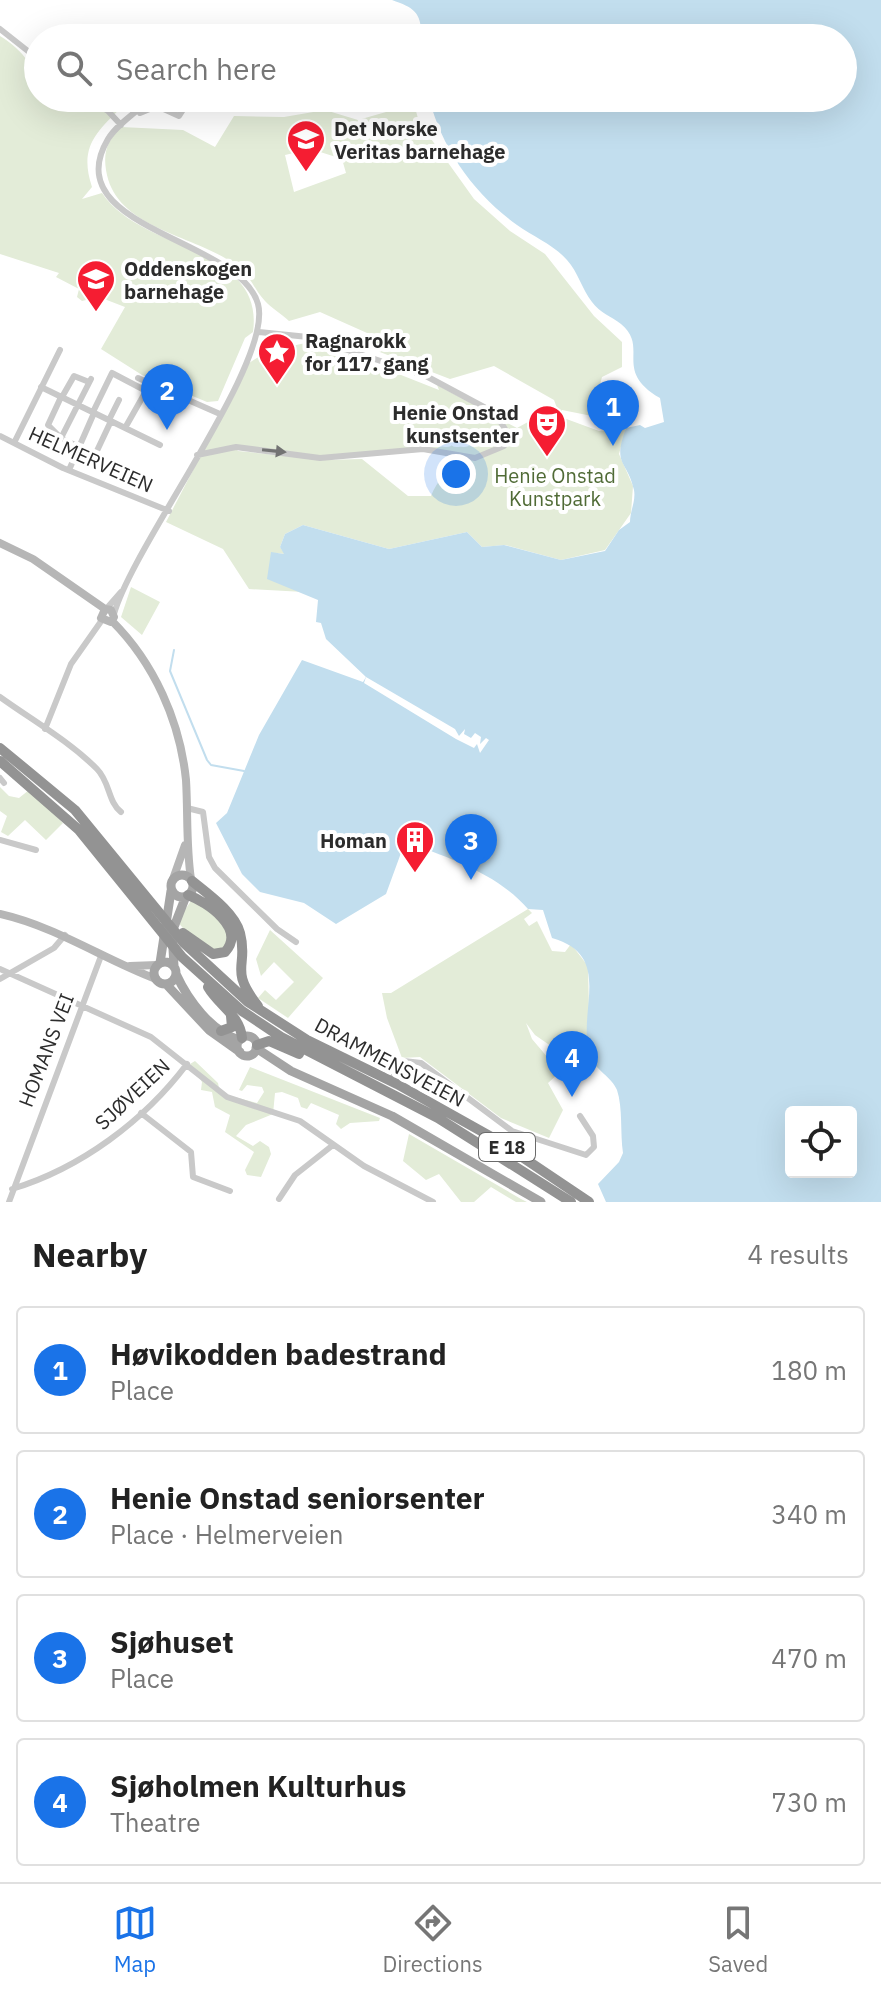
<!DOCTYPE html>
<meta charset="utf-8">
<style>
:root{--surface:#fff;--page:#f2f2f2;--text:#222;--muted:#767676;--line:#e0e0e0;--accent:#1a73e8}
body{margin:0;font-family:"IBM Plex Sans",sans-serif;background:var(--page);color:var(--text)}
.controls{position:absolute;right:24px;bottom:24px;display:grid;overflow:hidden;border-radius:8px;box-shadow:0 8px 32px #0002}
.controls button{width:72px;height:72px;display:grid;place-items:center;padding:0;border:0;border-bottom:2px solid var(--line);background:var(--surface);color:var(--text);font:40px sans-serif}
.you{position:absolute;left:456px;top:474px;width:28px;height:28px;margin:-20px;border:6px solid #fff;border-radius:50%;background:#1a73e8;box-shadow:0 0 0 12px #1a73e833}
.badge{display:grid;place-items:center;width:52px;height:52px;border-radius:50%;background:var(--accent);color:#fff;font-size:26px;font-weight:700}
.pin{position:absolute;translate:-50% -66px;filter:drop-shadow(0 2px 4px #0008)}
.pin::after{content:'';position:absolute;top:42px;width:28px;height:24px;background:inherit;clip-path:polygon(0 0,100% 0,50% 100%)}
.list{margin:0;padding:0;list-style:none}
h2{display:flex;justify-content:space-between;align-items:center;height:104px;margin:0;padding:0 32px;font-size:34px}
h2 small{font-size:26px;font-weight:400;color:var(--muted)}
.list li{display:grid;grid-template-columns:52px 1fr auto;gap:24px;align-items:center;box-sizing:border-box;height:128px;margin:0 16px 16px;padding:0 16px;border:2px solid var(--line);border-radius:8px}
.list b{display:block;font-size:30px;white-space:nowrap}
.list p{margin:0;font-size:26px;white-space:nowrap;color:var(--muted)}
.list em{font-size:26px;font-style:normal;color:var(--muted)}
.icon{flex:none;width:44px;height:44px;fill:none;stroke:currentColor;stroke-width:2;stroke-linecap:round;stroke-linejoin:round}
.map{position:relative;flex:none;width:881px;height:1202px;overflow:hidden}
.search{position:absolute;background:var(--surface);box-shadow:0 8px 32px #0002;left:24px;right:24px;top:24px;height:88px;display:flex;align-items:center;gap:20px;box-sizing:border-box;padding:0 28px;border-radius:44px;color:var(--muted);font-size:30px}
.sheet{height:680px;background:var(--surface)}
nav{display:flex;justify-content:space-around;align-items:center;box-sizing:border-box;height:112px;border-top:2px solid var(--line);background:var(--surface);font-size:22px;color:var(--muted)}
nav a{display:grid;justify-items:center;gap:4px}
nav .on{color:var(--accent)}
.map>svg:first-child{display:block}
.green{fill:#e3ecd8;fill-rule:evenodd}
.water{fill:#c2deee;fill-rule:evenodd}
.pier{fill:#fff}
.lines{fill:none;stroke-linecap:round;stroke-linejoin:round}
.stream{stroke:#c2deee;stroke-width:2}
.street{stroke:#c9c9c9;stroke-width:6}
.secondary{stroke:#b6b6b6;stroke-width:8}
.primary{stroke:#a4a4a4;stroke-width:9}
.highway{stroke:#939393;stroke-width:10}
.oneway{fill:#737373}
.labels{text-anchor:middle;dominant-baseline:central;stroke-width:8;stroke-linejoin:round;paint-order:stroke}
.shield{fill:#fff;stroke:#6b6b6b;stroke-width:2}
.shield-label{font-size:18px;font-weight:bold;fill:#2c2c2c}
.poi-label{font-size:20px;font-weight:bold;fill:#2c2c2c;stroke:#fff;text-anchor:start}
.street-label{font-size:20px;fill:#2c2c2c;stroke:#fff}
.park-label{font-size:20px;fill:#506b36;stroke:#fff}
</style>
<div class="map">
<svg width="881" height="1202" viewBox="0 0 881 1202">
<rect width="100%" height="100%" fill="#fff"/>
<path class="green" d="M 0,36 C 24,51 38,69 38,98 C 67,98 93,105 122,107 C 95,133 79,148 92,187 L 82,199 L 102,193 C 141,252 265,246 253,332 L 245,338 L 218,401 L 207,402 L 142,375 L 101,349 L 125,307 L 99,297 L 82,301 L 77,297 L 79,289 L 56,277 L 59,273 L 0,254 Z
M 414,104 L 419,122 L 474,199 L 510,231 L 545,254 L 594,316 L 622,342 L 622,367 L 602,377 L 592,416 L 562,410 L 561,417 L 599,431 L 626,428 L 619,454 L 633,486 L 631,513 L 605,550 L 561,560 L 505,545 L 482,547 L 467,532 L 389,549 L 303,525 L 285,534 L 280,547 L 285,554 L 276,553 L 304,592 L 249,589 L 223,549 L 166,522 L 249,363 L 268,351 L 315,341 L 439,390 L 437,385 L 517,428 L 546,412 L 560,416 L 554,400 L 494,366 L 450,379 L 372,349 L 376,337 L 320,312 L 289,321 C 282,314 271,308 265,301 C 252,287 254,279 234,264 C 193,234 115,229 106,170 C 103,151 108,140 121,127 L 183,130 L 215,147 L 234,116 L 284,117 L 325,110 L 358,120 ZM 311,149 L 342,159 L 346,173 L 294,192 L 285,155 ZM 234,446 L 328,458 L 423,448 L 452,454 C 450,470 437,480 431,496 L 408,496 L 362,459 L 325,460 L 238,451 Z
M 131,587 L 160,602 L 142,635 L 121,617 Z
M 0,787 L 9,796 L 19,798 L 29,790 L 63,823 L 46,840 L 25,820 L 8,836 L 1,832 L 7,816 L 0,811 Z
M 191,901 L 208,909 L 227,929 L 227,945 L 215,952 L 187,933 L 177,921 Z
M 528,909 L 532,913 L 524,919 L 529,926 L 537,921 L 552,951 L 565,952 L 571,944 L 588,966 L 590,1055 L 571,1060 L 535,1035 L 526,1023 L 532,1039 L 560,1072 L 548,1083 L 563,1110 L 549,1138 L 501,1118 L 420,1057 L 402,1058 L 387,1018 L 382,993 L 391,993 Z
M 270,930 L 323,978 L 288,1018 L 258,998 L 265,990 L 276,1000 L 294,982 L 274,962 L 261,976 L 256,959 Z
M 195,1061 L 218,1083 L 220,1093 L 257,1103 L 264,1092 L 262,1087 L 247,1085 L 242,1091 L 239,1090 L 250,1067 L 380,1118 L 379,1121 L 350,1123 L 341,1129 L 336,1124 L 339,1115 L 311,1103 L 307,1109 L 301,1107 L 298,1098 L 282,1092 L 275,1093 L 273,1114 L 246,1125 L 236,1136 L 253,1146 L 260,1141 L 269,1147 L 271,1154 L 261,1177 L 247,1175 L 245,1170 L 254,1152 L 225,1132 L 230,1115 L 215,1107 L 212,1092 L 201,1090 L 202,1082 L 190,1064 Z
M 409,1134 L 521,1199 L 527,1202 L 516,1202 L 491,1187 L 474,1202 L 461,1202 L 439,1174 L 426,1180 L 403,1161 Z"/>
<path class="water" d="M 392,0 L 881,0 L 881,1202 L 606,1202 L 598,1184 L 619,1162 L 623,1153 C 620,1133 623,1108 617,1090 C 612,1077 595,1070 590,1056 C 576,1011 615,956 552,938 L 543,910 L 528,909 C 498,874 448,857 405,842 L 386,894 L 336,924 L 304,903 L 260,892 L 242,874 L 216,823 L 227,813 L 259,735 L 302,660 L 363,682 L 366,677 L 326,639 L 321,623 L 316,622 L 318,600 L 267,579 L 271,552 L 284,554 L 280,547 L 285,534 L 303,525 L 389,549 L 467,532 L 482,547 L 504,545 L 561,560 L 605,551 L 619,530 L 630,522 C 630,511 636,501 634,490 C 627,459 612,466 626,428 L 640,425 L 645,428 L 664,422 L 660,398 C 612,370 650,348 621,324 C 611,316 600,313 592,302 C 582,289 578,272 567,260 C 554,245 534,237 517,225 C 474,194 442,149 429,98 L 843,98 L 843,38 L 421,38 C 422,13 415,8 392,0 ZM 791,1112 L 851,1112 L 851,1172 L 791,1172 Z"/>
<path class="pier" d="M 366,677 L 455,729 L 459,736 L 465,729 L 464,734 L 471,738 L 475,733 L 481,737 L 480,744 L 486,738 L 489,740 L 480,753 L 477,744 L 474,748 L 456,739 L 364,683 Z"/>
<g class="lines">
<path class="stream" d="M 174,650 L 170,671 L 207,760 L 211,765 L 244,771"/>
<path class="street" d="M 0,29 L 38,59
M 86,98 L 108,111 L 121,125
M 140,113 L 157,106 L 179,116 L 186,105 L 176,98
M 138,378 L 220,414
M 41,387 L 160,445
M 61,397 L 48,425 L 61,438 L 112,464
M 62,397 L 74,376 L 89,382
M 93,412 L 112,373 L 152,394 L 165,390
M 109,420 L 119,400
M 125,428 L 146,391
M 0,436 L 63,468 L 169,511
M 61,438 L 91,379
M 14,443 L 60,350
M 95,455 L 111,421
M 197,455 L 236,447 L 320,458 L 423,449 L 475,458 L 504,446 L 505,429 L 495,413 L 426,376 L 308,337 L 259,332
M 69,470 L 94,413
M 107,608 L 121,592
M 114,614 C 133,545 274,361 258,304 C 240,238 55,229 108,139 C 118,123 138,111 152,98
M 0,697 C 32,720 69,741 97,769 C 110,782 108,802 121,812
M 45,729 L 71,664 L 102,620
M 0,778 L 4,783
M 187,808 L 203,812 L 209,857 L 215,868 L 277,929 L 296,942
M 0,840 L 36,850
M 0,969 L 151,1037 L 227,1097 L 300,1121 L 364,1166 L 433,1202
M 0,979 L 54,948 L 65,935
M 391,1080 L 404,1061 L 421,1063 L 512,1131 L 586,1155 L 594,1147 L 593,1136 L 580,1116
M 141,1113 L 191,1152 L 193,1177 L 230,1191
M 12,1189 C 81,1168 144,1121 187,1064
M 279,1199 L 295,1175 L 333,1145
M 9,1202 L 101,956"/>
<path class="secondary" d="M 0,543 L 33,559 L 105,609 L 111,610 L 114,617 L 111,622 L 101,618 L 105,609
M 112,621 C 154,663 180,721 186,780 C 188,813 186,846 191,879
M 173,879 L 185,845
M 0,914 C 57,927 103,959 156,979
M 130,966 L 157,965"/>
<path class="primary" d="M171 886a11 11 0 1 1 22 0a11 11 0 1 1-22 0Z
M154 973a11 11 0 1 1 22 0a11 11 0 1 1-22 0Z
M 160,963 L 171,891
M 174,966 L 172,932 L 186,896
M 176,974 C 188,1000 211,1032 240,1040
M 166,984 L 209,1030 L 240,1052
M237 1046a10 10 0 1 1 20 0a10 10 0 1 1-20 0Z
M 256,1048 L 291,1071 L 392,1116 L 541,1202"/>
<path class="highway" d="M 0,748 L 75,810 L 184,943 L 248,1002 L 307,1040 L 397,1084 L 497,1140 L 589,1202
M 0,761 L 79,830 L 182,957 L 242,1011 L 281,1037 L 438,1118 L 571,1202
M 192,881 C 208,894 235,913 240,933 C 249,967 228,968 258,1006
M 183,933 L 213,954 L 225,952 C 247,929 207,902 188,895
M 208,987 C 219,1006 240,1015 242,1038
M 221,1031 L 232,1027 L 231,1016
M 257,1045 L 269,1041 L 299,1054"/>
</g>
<defs><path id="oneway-solid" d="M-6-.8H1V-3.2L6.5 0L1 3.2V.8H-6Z" transform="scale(2)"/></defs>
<use class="oneway" href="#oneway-solid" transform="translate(274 451) rotate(6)"/>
<defs>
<g id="school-pin" transform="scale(2)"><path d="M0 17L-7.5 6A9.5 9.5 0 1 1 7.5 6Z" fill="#f51d32" stroke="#fff"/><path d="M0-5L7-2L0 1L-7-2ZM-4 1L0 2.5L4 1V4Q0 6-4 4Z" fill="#fff"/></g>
<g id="sight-pin" transform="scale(2)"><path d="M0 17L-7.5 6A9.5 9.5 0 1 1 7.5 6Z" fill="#f51d32" stroke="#fff"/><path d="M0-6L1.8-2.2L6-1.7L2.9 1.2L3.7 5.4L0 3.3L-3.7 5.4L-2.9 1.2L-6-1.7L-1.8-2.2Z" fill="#fff"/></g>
<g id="theatre-pin" transform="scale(2)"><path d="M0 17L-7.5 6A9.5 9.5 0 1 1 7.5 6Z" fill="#f51d32" stroke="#fff"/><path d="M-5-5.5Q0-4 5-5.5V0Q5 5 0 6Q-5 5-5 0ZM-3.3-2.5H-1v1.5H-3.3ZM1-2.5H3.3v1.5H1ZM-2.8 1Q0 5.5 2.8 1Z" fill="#fff"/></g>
<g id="building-pin" transform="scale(2)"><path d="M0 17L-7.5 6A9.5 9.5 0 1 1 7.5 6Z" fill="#f51d32" stroke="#fff"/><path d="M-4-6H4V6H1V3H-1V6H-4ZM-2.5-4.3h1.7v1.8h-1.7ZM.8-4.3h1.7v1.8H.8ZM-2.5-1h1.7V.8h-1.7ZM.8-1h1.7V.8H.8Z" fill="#fff"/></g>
</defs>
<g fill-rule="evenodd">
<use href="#school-pin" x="306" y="139"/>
<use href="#school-pin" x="96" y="279"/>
<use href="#sight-pin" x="277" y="352"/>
<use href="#theatre-pin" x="547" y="424"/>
<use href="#building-pin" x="415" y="840"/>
</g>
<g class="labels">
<rect class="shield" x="479" y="1133" width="56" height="28" rx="6"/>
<g class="shield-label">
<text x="507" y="1147">E 18</text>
</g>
<g class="poi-label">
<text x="334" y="128">Det Norske<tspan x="334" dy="23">Veritas barnehage</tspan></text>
<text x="124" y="268">Oddenskogen<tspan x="124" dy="23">barnehage</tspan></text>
<text x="305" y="340">Ragnarokk<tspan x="305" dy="23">for 117. gang</tspan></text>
<text x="519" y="412" text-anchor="end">Henie Onstad<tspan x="519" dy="23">kunstsenter</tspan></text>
<text x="387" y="840" text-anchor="end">Homan</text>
</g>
<g class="street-label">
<text transform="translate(91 459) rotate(24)">HELMERVEIEN</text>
<text transform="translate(46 1050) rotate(-69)">HOMANS VEI</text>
<text transform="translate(390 1062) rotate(28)">DRAMMENSVEIEN</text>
<text transform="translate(132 1094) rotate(-43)">SJØVEIEN</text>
</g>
<g class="park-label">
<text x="555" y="475">Henie Onstad<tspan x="555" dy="23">Kunstpark</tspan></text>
</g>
</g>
</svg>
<div class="controls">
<button><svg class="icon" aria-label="locate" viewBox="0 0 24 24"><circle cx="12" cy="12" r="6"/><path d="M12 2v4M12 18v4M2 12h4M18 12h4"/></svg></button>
</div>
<div class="you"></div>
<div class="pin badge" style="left:613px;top:446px">1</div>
<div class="pin badge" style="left:167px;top:430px">2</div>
<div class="pin badge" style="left:471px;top:880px">3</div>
<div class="pin badge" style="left:572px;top:1097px">4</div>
<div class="search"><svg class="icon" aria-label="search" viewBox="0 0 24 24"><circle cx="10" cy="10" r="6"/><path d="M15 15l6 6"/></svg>Search here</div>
</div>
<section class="sheet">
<h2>Nearby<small>4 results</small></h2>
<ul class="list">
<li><span class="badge">1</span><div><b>Høvikodden badestrand</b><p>Place</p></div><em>180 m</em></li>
<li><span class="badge">2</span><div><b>Henie Onstad seniorsenter</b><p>Place · Helmerveien</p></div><em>340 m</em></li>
<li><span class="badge">3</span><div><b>Sjøhuset</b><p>Place</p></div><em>470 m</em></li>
<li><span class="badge">4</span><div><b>Sjøholmen Kulturhus</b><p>Theatre</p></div><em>730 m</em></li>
</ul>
</section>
<nav>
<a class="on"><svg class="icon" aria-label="map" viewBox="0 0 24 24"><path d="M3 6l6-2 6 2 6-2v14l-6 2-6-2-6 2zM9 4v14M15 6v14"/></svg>Map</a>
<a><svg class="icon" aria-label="directions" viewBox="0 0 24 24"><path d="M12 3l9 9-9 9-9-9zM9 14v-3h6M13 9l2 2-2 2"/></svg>Directions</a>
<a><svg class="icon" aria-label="saved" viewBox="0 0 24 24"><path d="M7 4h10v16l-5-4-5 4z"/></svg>Saved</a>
</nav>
